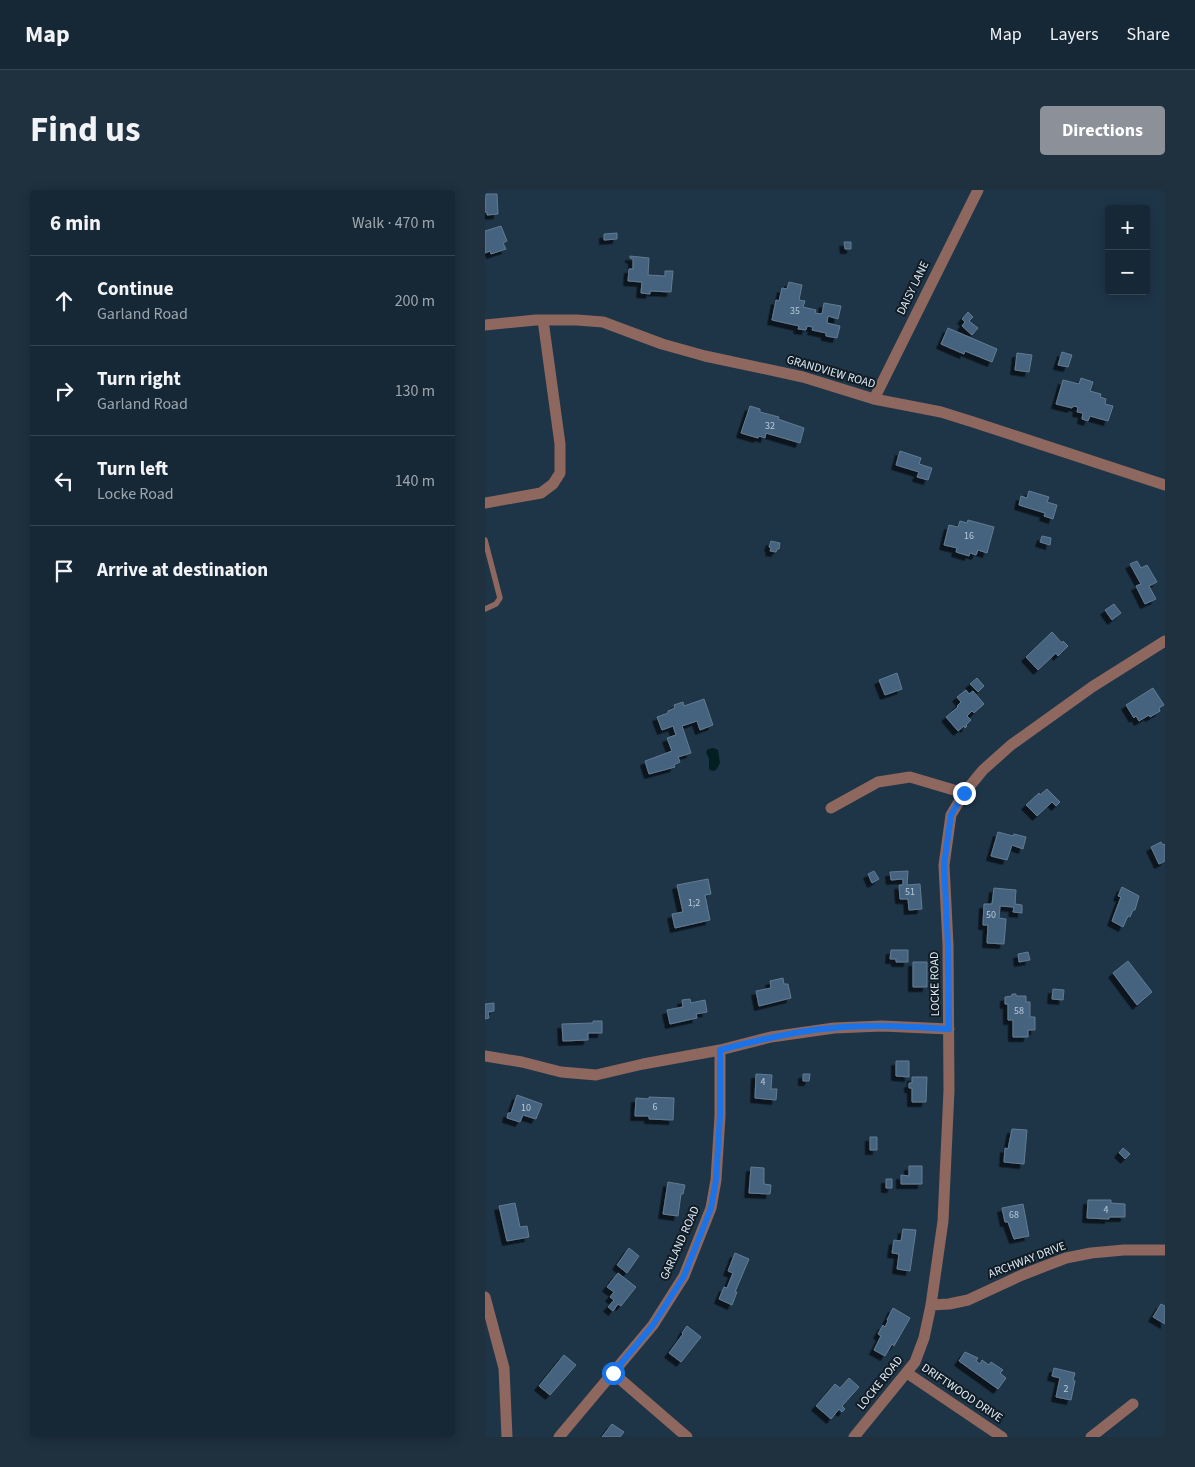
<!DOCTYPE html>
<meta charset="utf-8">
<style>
:root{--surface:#162836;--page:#1f303e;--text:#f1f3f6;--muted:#9ea6ad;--line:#354451;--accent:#8c9099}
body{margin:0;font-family:"Source Sans 3",sans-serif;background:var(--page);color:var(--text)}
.controls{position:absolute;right:15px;top:15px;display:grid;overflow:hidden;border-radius:5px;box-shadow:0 2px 12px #0003}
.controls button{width:45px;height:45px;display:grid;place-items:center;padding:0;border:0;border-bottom:1px solid var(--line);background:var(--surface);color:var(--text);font:25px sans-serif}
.stop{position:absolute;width:15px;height:15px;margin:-11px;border:4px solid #1a73e8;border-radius:50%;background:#fff}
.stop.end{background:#1a73e8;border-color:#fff;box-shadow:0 1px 5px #0008}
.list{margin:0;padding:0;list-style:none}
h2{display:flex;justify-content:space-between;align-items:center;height:65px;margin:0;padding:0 20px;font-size:21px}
h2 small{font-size:16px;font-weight:400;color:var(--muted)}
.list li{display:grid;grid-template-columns:32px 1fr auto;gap:15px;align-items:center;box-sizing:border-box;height:90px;padding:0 20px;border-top:1px solid var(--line)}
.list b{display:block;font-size:19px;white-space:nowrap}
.list p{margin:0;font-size:16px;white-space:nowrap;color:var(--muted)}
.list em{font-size:16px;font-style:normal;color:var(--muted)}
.icon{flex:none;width:28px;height:28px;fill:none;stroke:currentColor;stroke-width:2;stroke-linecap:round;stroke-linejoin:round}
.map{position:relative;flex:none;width:680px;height:1247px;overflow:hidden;border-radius:5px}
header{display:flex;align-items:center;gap:30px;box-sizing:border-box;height:70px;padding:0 25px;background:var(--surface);border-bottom:1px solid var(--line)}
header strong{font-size:24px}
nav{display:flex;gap:28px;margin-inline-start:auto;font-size:18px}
.intro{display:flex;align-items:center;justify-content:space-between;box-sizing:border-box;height:120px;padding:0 30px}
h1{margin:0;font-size:35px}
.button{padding:12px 22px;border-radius:5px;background:var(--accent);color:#fff;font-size:18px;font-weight:700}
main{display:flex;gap:30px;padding:0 30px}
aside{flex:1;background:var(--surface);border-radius:5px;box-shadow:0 2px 12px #0003}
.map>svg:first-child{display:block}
.water{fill:#031f21}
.building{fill:#45647e;stroke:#627b91;filter:url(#shadow)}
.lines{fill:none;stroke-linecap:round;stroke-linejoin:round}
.lane{stroke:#8e675f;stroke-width:5.5}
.street{stroke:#8e675f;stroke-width:11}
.route{stroke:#1a73e8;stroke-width:6}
.labels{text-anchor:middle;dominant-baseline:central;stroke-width:4;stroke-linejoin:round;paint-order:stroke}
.number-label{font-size:10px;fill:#b8cada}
.street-label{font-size:12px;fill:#deecf8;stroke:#121c24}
</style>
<header>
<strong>Map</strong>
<nav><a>Map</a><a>Layers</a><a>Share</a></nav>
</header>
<div class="intro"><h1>Find us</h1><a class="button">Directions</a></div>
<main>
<aside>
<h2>6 min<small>Walk · 470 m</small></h2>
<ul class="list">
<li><svg class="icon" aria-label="ahead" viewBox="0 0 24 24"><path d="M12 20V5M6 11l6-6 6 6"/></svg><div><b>Continue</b><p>Garland Road</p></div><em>200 m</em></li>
<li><svg class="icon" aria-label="right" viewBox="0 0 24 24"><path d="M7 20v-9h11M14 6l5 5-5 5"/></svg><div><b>Turn right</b><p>Garland Road</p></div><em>130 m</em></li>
<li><svg class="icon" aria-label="left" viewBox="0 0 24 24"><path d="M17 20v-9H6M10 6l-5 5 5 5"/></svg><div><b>Turn left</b><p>Locke Road</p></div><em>140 m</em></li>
<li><svg class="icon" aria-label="arrive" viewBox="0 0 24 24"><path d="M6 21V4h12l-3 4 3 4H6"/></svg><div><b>Arrive at destination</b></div></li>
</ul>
</aside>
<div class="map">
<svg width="680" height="1247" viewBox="0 0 680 1247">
<defs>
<filter id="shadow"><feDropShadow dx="-4.5" dy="4.5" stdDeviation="0" flood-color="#0009"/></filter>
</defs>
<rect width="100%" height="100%" fill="#1e3548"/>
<path class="water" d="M 228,558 L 233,560 L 235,573 L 231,580 L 227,581 L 224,579 L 224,569 L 221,562 L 223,559 Z"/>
<path class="building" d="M 1,4 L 12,4 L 13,24 L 2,25 L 2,22 L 0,22 Z
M 16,36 L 22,51 L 18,53 L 21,59 L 6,64 L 5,61 L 0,63 L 0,41 Z
M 132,43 L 132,49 L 119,50 L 119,44 Z
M 359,52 L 366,52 L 366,59 L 360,59 Z
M 145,66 L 164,68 L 163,85 L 180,86 L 180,81 L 188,81 L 186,102 L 165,101 L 165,104 L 156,103 L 157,92 L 143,91 L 144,79 L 148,79 L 148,69 L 145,68 Z
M 304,92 L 317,95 L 314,110 L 320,111 L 318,117 L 331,120 L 330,123 L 337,124 L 339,113 L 356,116 L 353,129 L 343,126 L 342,133 L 355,136 L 352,148 L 341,146 L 341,143 L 327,140 L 328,137 L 322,136 L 321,140 L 313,139 L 314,136 L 287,130 L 291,110 L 294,111 L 297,98 L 302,99 Z
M 483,122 L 488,127 L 484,131 L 493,138 L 487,145 L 477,136 L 480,132 L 477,129 Z
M 463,138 L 512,159 L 507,172 L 480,161 L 479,164 L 456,154 Z
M 577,162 L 587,165 L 583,177 L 573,175 Z
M 532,163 L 547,165 L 544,182 L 530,180 Z
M 596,188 L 608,192 L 605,201 L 616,204 L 615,207 L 621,209 L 620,214 L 628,216 L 623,231 L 605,226 L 603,231 L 597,229 L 598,223 L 592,222 L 593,217 L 588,216 L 587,218 L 571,214 L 578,190 L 594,194 Z
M 265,216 L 275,219 L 275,222 L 294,227 L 293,229 L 319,238 L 315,253 L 281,243 L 280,248 L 274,246 L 273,248 L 256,243 Z
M 415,261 L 436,268 L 434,274 L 447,278 L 443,290 L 432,287 L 434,282 L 411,275 Z
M 544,301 L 564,307 L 562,312 L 572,315 L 568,329 L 559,326 L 560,323 L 534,315 L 536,306 L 542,308 Z
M 483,330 L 509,337 L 502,363 L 493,360 L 491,365 L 485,363 L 484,366 L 471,362 L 472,358 L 459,355 L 464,335 L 473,337 L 475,331 L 482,333 Z
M 557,346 L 566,348 L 565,355 L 555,352 Z
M 286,351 L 295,353 L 294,359 L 292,359 L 291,362 L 285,361 L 286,358 L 284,357 Z
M 652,371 L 656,378 L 662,375 L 672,392 L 664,396 L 671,409 L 660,414 L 651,396 L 656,394 L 645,374 Z
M 629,414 L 636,423 L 627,430 L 620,420 Z
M 567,442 L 577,453 L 578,451 L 583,456 L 573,466 L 571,463 L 553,480 L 541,467 Z
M 412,483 L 417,499 L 400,505 L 394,490 Z
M 492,488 L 499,496 L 493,502 L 485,494 Z
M 668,498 L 679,515 L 674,518 L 675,521 L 665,527 L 664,525 L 654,531 L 651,526 L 649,528 L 641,515 Z
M 481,500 L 484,504 L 488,501 L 499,514 L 489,523 L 487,521 L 482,526 L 486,530 L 481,535 L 482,536 L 480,538 L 479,536 L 473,541 L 461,527 L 473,517 L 472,516 L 476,512 L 472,507 Z
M 219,509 L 228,535 L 215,540 L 212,531 L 197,536 L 206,563 L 193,567 L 195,572 L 189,575 L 190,577 L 164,584 L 160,571 L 187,561 L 182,548 L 191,545 L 188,536 L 177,540 L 172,527 L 183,523 L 183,521 L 190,518 L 189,515 L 198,512 L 199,516 Z
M 562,599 L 575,612 L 571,616 L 567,612 L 552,626 L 541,615 L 554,603 L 555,605 Z
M 513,642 L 528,646 L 529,644 L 541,647 L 538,659 L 527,655 L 522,670 L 506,666 Z
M 676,652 L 678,655 L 680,654 L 680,671 L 674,674 L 666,657 Z
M 389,681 L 394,689 L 387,693 L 383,684 Z
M 423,681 L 422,695 L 435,694 L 437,719 L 424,720 L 423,709 L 415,709 L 414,695 L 418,695 L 418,689 L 406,690 L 405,682 Z
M 223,689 L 226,704 L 220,705 L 225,730 L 190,738 L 187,724 L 198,722 L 192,695 Z
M 637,697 L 654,706 L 650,720 L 648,720 L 645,727 L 643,726 L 638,737 L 627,731 L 636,707 L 633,706 Z
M 509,698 L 531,700 L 530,714 L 537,715 L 537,723 L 528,722 L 529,717 L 515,716 L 514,728 L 521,729 L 519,754 L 502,753 L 503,735 L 498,735 L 499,714 L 507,714 Z
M 406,760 L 423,760 L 423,772 L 411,772 L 411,769 L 405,769 Z
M 543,762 L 545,770 L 534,772 L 533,764 Z
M 643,771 L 667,802 L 652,815 L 628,783 Z
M 428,772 L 442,772 L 442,797 L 428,797 Z
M 298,788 L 299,794 L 303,794 L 306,808 L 274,816 L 271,801 L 286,798 L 285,791 Z
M 568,799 L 579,800 L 578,810 L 567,809 Z
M 527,804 L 531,804 L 531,806 L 541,806 L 541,812 L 545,812 L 545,827 L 550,827 L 550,840 L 543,840 L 543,847 L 528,847 L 528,830 L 523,830 L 523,814 L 520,814 L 520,807 L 527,806 Z
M 205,809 L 206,813 L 220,810 L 222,822 L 211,824 L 212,828 L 185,834 L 182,820 L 198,817 L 197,810 Z
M 9,813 L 9,821 L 3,822 L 4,828 L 0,829 L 0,814 Z
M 108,831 L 117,831 L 117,843 L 103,843 L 103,850 L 78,851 L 77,834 L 108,833 Z
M 411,871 L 424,871 L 424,887 L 411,886 Z
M 271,884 L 287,885 L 286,899 L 292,899 L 291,910 L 270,908 Z
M 318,884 L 325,884 L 324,891 L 318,891 Z
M 427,887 L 442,887 L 441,912 L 427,912 L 427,898 L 424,898 L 424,893 L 427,893 Z
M 32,905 L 57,914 L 51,929 L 38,925 L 35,932 L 22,928 L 23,923 L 26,923 Z
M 164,907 L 189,908 L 188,930 L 164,929 L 164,926 L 150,926 L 151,908 L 164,909 Z
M 527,939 L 542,940 L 539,974 L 519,972 L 520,958 L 523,959 Z
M 385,947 L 392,947 L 392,960 L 385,960 Z
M 638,958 L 645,964 L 640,969 L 634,963 Z
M 424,976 L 437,976 L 437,994 L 416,994 L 416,985 L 424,986 Z
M 266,977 L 279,978 L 279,994 L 286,995 L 285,1004 L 264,1003 Z
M 401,989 L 407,989 L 407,998 L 401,998 Z
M 183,992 L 200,995 L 198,1004 L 196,1004 L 193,1026 L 178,1024 Z
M 603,1010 L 626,1010 L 626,1013 L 640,1014 L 640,1027 L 624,1027 L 624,1029 L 602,1028 Z
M 30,1013 L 35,1037 L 42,1036 L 44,1047 L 22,1051 L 14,1016 Z
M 538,1014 L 544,1046 L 529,1049 L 523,1032 L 520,1032 L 517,1018 Z
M 418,1039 L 431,1040 L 425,1081 L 412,1079 L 414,1064 L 407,1063 L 409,1050 L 416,1051 Z
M 144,1058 L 154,1066 L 142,1083 L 132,1075 Z
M 250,1063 L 264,1069 L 250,1102 L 252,1102 L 247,1115 L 234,1109 L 239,1097 L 242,1098 L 248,1083 L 243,1081 Z
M 133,1083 L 151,1097 L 136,1116 L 133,1114 L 128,1121 L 123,1117 L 129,1110 L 125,1107 L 129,1102 L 122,1097 Z
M 676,1114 L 680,1116 L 680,1134 L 668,1127 Z
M 408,1118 L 425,1128 L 409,1156 L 407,1154 L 400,1166 L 389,1160 L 396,1146 L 393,1144 L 398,1135 L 400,1137 L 403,1131 L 402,1130 Z
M 202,1136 L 216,1147 L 196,1172 L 184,1163 L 198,1144 L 197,1143 Z
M 480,1162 L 493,1168 L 491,1171 L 495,1174 L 497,1170 L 504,1175 L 506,1172 L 518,1180 L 515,1183 L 521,1188 L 513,1199 L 474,1171 Z
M 79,1165 L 91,1175 L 65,1205 L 54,1196 Z
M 569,1178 L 590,1183 L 588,1190 L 590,1191 L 586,1210 L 571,1207 L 575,1188 L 567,1186 Z
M 364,1188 L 374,1197 L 357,1216 L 360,1219 L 357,1222 L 354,1219 L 346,1229 L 331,1216 L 350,1194 L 355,1198 Z
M 127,1234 L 139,1242 L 135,1247 L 117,1247 Z"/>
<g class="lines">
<path class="lane" d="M 0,350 L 15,408 L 11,414 L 0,419"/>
<path class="street" d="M 0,135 L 51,130 L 92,130 L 118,132 L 177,154 L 220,166 L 318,187 L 389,209 L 456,222 L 488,232 L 680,295
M 389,209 L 493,0
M 0,313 L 56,303 L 68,294 L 75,283 L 75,254 L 58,130
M 346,618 L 393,592 L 425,587 L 479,603
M 0,866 L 37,872 L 76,882 L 111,885 L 158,874 L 235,860 L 286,847 L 349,838 L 397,836 L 464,839
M 0,1107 L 19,1178 L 22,1247
M 446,1115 L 464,1114 L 483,1110 L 537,1085 L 581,1068 L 606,1063 L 639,1060 L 680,1060
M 128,1183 L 202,1247
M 422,1183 L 517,1247
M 74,1247 L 168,1135 L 199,1086 L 226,1018 L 231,990 L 235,926 L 235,860
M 369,1247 L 430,1172 L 439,1148 L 446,1115 L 458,1031 L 464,900 L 463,755 L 459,675 L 466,625 L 479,603 L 498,580 L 526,555 L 607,497 L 680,451
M 606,1247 L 648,1214"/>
</g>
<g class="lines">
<path class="route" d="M 128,1183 L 168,1135 L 199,1086 L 226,1018 L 231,990 L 235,926 L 235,860 C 272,850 310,841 348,838 C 387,834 426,837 464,839 L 463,755 L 459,675 L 466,625 L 479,603"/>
</g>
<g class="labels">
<g class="number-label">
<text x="310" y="121">35</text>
<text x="285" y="236">32</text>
<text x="484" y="346">16</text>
<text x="425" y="702">51</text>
<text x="209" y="713">1;2</text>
<text x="506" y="725">50</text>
<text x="534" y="821">58</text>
<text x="278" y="892">4</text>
<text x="170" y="917">6</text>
<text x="41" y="918">10</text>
<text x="621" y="1020">4</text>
<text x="529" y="1025">68</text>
<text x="581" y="1199">2</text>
</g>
<g class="street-label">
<text transform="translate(428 98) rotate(-64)">DAISY LANE</text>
<text transform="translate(346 182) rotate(16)">GRANDVIEW ROAD</text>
<text transform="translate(450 794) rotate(-91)">LOCKE ROAD</text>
<text transform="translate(195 1053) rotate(-66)">GARLAND ROAD</text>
<text transform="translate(542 1070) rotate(-21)">ARCHWAY DRIVE</text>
<text transform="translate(395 1193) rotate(-51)">LOCKE ROAD</text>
<text transform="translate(477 1203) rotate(34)">DRIFTWOOD DRIVE</text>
</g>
</g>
</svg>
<div class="controls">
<button>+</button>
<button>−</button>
</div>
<div class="stop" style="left:128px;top:1183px"></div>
<div class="stop end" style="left:479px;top:603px"></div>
</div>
</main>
